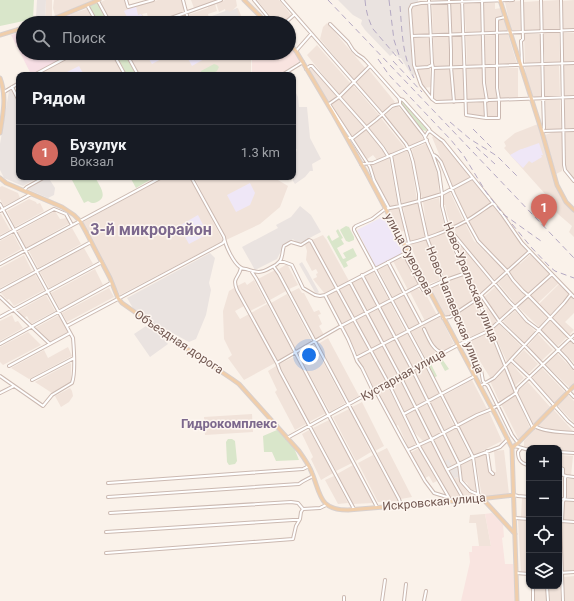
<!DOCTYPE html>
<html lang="ru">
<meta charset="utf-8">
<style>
:root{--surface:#171b24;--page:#20242c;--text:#f1f3f6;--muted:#9ea1a6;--line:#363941;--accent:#d46b60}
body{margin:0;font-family:Roboto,sans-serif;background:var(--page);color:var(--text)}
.controls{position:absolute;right:12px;bottom:12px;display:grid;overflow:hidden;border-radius:8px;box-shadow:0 1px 3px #0004}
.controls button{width:36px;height:36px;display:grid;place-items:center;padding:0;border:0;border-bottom:1px solid var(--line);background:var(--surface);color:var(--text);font:20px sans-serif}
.you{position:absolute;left:309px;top:355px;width:14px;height:14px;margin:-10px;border:3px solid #fff;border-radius:50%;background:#1a73e8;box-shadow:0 0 0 6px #1a73e833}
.badge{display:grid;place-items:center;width:26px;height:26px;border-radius:50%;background:var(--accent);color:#fff;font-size:13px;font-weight:700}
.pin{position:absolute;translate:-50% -33px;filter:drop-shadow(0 1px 2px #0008)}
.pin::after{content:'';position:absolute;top:21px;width:14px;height:12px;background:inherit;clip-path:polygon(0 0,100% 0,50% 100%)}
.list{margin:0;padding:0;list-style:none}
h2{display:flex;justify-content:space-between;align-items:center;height:52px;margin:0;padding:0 16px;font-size:17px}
h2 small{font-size:13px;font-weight:400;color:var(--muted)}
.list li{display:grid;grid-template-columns:26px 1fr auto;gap:12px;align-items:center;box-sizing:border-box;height:56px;padding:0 16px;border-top:1px solid var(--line)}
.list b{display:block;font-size:15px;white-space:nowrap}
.list p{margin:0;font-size:13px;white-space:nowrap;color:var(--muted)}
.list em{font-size:13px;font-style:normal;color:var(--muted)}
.icon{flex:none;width:22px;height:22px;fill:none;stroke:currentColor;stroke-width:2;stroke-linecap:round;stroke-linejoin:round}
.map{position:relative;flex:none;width:574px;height:601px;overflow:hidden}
.search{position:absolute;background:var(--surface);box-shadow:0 1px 3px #0004;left:16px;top:16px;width:280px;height:44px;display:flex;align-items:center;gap:10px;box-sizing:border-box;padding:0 14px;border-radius:22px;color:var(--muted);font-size:15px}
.panel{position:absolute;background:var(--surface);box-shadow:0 1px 3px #0004;left:16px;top:72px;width:280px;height:108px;border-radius:8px}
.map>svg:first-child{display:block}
.residential{fill:#f1e3da}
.commercial{fill:#f9e4e0}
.industrial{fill:#eae3e0}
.education{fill:#efe7f7}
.medical{fill:#f7dfe5}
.green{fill:#d9e6ca}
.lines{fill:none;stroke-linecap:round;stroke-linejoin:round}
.minor-casing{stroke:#cbb9b1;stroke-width:4}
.major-casing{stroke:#d8d0ce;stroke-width:5}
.minor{stroke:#fff;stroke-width:2}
.major{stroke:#f0ceab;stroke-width:3}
.rail{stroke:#b4a9c3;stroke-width:1;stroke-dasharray:6 4;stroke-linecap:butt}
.labels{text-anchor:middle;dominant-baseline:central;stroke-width:3;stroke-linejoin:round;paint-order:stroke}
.street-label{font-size:12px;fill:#725851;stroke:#fdf6f0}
.neighbourhood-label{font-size:13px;font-weight:bold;fill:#7c688d;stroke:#fdf6f0}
.district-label{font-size:16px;font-weight:bold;fill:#7c688d;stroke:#fdf6f0}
</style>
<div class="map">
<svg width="574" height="601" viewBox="0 0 574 601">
<rect width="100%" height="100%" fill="#faf2ea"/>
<path class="residential" d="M 46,0 L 52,0 L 52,18 L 45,20 Z
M 54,0 L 93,0 L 55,16 L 53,8 Z
M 105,0 L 124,0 L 127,9 L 158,0 L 182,0 L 184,12 L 149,23 L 147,13 L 142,14 L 149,23 L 111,23 L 101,2 Z
M 191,0 L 218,0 L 194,8 Z
M 225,0 L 236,0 L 237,6 L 233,10 L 238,8 L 244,23 L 203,23 L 226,13 L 225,9 L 219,12 L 216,3 Z
M 257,0 L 279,0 L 292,16 L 284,23 L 276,23 Z
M 559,0 L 559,29 L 543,30 L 543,1 Z
M 574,0 L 574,29 L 562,29 L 562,1 Z
M 520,1 L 521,31 L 511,31 L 505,2 Z
M 539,1 L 540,30 L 524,31 L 524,2 Z
M 450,2 L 462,2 L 463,34 L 451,34 Z
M 481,2 L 482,33 L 466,33 L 464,3 Z
M 448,3 L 449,33 L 433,34 L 432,4 Z
M 483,3 L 495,3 L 495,9 L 501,8 L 509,32 L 484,33 Z
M 215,4 L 217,11 L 208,14 L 209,18 L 191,23 L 188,15 L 208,8 L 208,7 L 211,6 L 211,5 Z
M 420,5 L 428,5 L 429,34 L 413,35 L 412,7 Z
M 87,9 L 95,23 L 75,23 L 70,14 Z
M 186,15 L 188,23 L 157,23 Z
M 327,23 L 366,69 L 354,80 L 320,39 L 323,27 Z
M 543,33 L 559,33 L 560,62 L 545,63 Z
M 563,33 L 574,33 L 574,62 L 563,62 Z
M 508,34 L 517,64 L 499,64 L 499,35 Z
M 524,34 L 540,34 L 541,63 L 525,63 Z
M 495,35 L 495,64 L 485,65 L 484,36 Z
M 449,36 L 449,66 L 434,66 L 433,37 Z
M 462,36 L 463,66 L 453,66 L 452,37 Z
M 466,36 L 482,36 L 483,65 L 467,66 Z
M 429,37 L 430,66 L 415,67 L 413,38 Z
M 317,45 L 351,84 L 339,95 L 307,55 Z
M 78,53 L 111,53 L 124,75 L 36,75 Z
M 128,53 L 251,53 L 251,75 L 139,75 Z
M 564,65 L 574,65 L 574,96 L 564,96 Z
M 540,66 L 541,97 L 532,97 L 526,78 L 525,67 Z
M 544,66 L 559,66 L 560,96 L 545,97 Z
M 313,67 L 337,97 L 329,103 L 309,70 Z
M 485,67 L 495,68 L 495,84 L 497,99 L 487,99 Z
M 430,68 L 431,87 L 424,88 L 420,79 L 417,69 Z
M 453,68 L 463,68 L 464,100 L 454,101 Z
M 466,68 L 483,68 L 485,100 L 467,101 Z
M 498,68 L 518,68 L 518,99 L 500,99 Z
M 435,69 L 450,69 L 452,101 L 436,101 L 434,98 Z
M 369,70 L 395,102 L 383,112 L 356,83 Z
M 353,85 L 379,115 L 366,126 L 341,96 Z
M 338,98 L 364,128 L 352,137 L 330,104 Z
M 565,99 L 574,99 L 574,128 L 565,128 Z
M 545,100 L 560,100 L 561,129 L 546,129 Z
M 498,101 L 498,118 L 487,118 L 487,102 Z
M 484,102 L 484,117 L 467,115 L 467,103 Z
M 397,105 L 417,128 L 424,140 L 410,147 L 385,115 Z
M 381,118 L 405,148 L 390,155 L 385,147 L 368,127 Z
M 538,124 L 556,186 L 561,198 L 574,212 L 574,237 L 569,232 L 572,226 L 558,214 L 543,198 L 546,195 L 504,148 L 506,146 L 504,142 L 515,133 Z
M 365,129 L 386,155 L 377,160 L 373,155 L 366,160 L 353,138 Z
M 554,132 L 562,132 L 562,171 L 556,174 L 545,135 Z
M 565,132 L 574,132 L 574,179 L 566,168 Z
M 434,136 L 445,143 L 470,178 L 453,188 L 432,137 Z
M 427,143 L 438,176 L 439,194 L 422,199 L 412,149 Z
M 407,151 L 412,167 L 417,201 L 402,204 L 392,156 Z
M 389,158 L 398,206 L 389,208 L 375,180 L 370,165 Z
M 165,177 L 190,177 L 223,241 L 120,295 L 83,222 Z
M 194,177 L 273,177 L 288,186 L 280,207 L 260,224 L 226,240 Z
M 472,180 L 492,203 L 468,220 L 453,190 Z
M 2,186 L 18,193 L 20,198 L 4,206 L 0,199 L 0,187 Z
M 450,192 L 464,222 L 452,228 L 447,214 L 445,205 L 444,205 L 443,195 Z
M 439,198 L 441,213 L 446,230 L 428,237 L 423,202 Z
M 29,199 L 36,202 L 37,204 L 40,203 L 44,211 L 15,227 L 7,211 Z
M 418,203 L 425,237 L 410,242 L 403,207 Z
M 493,205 L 528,251 L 507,270 L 480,242 L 468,222 Z
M 399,207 L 404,231 L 400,232 L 389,210 Z
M 55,211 L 60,219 L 67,218 L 70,223 L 26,248 L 17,232 Z
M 0,214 L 1,214 L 10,230 L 0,235 Z
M 465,223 L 474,241 L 505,271 L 495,280 L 459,240 L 454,228 Z
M 72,228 L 81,244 L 38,268 L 29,251 Z
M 444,232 L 457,259 L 456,260 L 461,274 L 445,279 L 429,238 Z
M 13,234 L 21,249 L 0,261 L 0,241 Z
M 323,235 L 325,238 L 326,239 L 349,281 L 338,287 L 312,240 Z
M 426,239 L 440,280 L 428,284 L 410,245 Z
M 310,242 L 336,289 L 325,294 L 313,279 L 317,277 L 316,274 L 318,273 L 316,269 L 312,271 L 306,260 L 307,251 L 305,245 Z
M 458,242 L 492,284 L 481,293 L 474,285 L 455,244 Z
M 84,248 L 93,264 L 49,288 L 40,272 Z
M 531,254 L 550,274 L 528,295 L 508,273 L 519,263 L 520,264 Z
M 24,255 L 32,271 L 0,288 L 0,268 Z
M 401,256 L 404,257 L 419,284 L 408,290 L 393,261 Z
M 287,264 L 298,285 L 289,289 L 279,269 Z
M 388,264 L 403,293 L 393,298 L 378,269 Z
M 95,269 L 103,285 L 60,309 L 51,293 Z
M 275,270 L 286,291 L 270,300 L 258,279 Z
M 373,271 L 389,300 L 379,305 L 363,276 Z
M 35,274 L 44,290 L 14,306 L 9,299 L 7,300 L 1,293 Z
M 507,275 L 526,296 L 516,305 L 498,283 Z
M 463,276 L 475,301 L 457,312 L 446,282 Z
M 552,276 L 559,283 L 538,303 L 531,296 Z
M 361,277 L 377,306 L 367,312 L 351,283 Z
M 254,280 L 266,303 L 250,311 L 237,286 L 245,282 L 247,285 Z
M 442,283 L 454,314 L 445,317 L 429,289 Z
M 560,283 L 570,294 L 550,315 L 539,304 Z
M 349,284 L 364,313 L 354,318 L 339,289 Z
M 495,287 L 512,308 L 499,319 L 484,297 Z
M 109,288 L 114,297 L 67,322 L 62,313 Z
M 234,288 L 244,306 L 235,311 L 240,319 L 249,314 L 275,363 L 244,380 L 228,358 L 232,355 L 224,339 L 223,311 L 229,291 Z
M 299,288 L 302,293 L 304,293 L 314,312 L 319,310 L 321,314 L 318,315 L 322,324 L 319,326 L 324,335 L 316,340 L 291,292 Z
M 418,288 L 421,292 L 424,291 L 437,315 L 425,321 L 410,292 Z
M 337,290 L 352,319 L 342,325 L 326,296 Z
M 287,294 L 312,342 L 296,350 L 271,303 Z
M 46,295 L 55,311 L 31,324 L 27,316 L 24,318 L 18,311 Z
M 404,295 L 419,324 L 409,329 L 394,300 Z
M 572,295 L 574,297 L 574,313 L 565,322 L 574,330 L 569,335 L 552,318 Z
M 528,298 L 547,318 L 539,327 L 518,307 Z
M 390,302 L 405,331 L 396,336 L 380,307 Z
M 475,303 L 488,329 L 468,338 L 462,327 L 458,315 L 464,310 Z
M 267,304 L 293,352 L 277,361 L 251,313 Z
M 487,308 L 498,322 L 491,327 L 484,311 Z
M 378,309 L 393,337 L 383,342 L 368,314 Z
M 515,311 L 535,331 L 524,343 L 503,321 Z
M 12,315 L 15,322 L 18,321 L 23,328 L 0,341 L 0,321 Z
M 59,315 L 68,332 L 49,342 L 35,328 Z
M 366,315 L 381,344 L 371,349 L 355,321 Z
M 440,316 L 454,344 L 451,345 L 452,347 L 442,352 L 438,350 L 434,347 L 422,325 Z
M 353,321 L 369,351 L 358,356 L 343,327 Z
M 550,321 L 567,337 L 558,346 L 541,330 Z
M 499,324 L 521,346 L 507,362 L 492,329 Z
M 421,326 L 436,354 L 426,359 L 411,331 Z
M 28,332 L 41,345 L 3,365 L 0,362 L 0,347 Z
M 407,333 L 422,362 L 412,367 L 397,338 Z
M 489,333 L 504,367 L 491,379 L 468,342 Z
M 538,334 L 553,350 L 541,361 L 527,347 Z
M 328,338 L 359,396 L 349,401 L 318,344 Z
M 394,339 L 410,368 L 400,374 L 384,345 Z
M 570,340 L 574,344 L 574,363 L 561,349 Z
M 383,344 L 400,376 L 373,390 L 356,358 Z
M 314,345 L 345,403 L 330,412 L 298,354 Z
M 68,347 L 72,356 L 29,379 L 11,368 L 44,350 L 48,358 Z
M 524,350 L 538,364 L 528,374 L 514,360 Z
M 557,353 L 574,371 L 574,384 L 570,388 L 545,364 Z
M 296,356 L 326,413 L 309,422 L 279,364 Z
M 70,363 L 71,364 L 71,382 L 52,393 L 35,382 Z
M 511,363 L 524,378 L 515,386 L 507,366 Z
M 424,365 L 439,394 L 429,400 L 414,371 Z
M 276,366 L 306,424 L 295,430 L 275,392 L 277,390 L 268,371 Z
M 542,368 L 565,392 L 555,404 L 532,378 Z
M 505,370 L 515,393 L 500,403 L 490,381 L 494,379 L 501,372 Z
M 412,372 L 427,401 L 417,406 L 402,377 Z
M 400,379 L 414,408 L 405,413 L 390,384 Z
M 472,380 L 487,409 L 457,424 L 443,396 Z
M 528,382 L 551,408 L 533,425 L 517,392 Z
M 387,385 L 417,445 L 409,449 L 398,425 L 396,426 L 378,391 Z
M 70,388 L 72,391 L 73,396 L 69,402 L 61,407 L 55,396 Z
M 515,394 L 530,428 L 519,440 L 501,404 Z
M 567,394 L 574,401 L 574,423 L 557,405 Z
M 440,397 L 454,426 L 445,431 L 430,402 Z
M 362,402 L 384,446 L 375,451 L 352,407 Z
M 427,404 L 442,433 L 432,438 L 418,409 Z
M 349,409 L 371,452 L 356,461 L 333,417 Z
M 553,409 L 573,431 L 572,433 L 543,429 L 537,426 Z
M 416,410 L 430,439 L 424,442 L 415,433 L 405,415 Z
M 489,412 L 502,441 L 474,455 L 458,426 L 479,415 Z
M 252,414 L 253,432 L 205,435 L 204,417 Z
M 329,420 L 352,463 L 336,471 L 313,428 Z
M 456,428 L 470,457 L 460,462 L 446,433 Z
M 535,429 L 574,434 L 574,451 L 559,450 L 559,448 L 524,447 L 524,441 Z
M 309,430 L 333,473 L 321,480 L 311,459 L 313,457 L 302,434 Z
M 443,435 L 458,463 L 452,466 L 444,462 L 434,440 Z
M 431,441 L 461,497 L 451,499 L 421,446 Z
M 387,448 L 412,497 L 401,499 L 377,453 Z
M 419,448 L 437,481 L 433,483 L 429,476 L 425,478 L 410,453 Z
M 504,450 L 509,494 L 482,497 L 475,457 L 486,452 L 490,473 L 496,472 L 494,451 Z
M 373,455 L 398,501 L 378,502 L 358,463 Z
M 559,455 L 573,456 L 571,476 L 564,475 L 563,467 L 559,467 Z
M 471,459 L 476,490 L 470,490 L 467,483 L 463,481 L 461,464 Z
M 353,465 L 373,503 L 353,504 L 337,474 Z
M 334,476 L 348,503 L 338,504 L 325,480 Z
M 457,477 L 473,496 L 463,497 L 453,479 Z
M 565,479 L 574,479 L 574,498 L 566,497 Z
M 522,498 L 529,498 L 529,518 L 521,517 Z
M 564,501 L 574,502 L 574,521 L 563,520 Z
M 485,514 L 491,546 L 479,546 L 476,523 L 469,523 L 470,515 Z
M 518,520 L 529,521 L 529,573 L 521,573 Z
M 562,523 L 574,524 L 574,571 L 563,571 Z
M 574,576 L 574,601 L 564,601 L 564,577 Z
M 559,577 L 560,577 L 561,601 L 550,601 L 549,586 L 559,586 Z
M 534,586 L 546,586 L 546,601 L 535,601 Z"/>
<path class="commercial" d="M 289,46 L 295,52 L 300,61 L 279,75 L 252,75 L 252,53 L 289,53 Z
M 492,513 L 503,524 L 504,537 L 502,538 L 505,564 L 513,564 L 515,601 L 461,601 L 470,562 L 469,552 L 472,552 L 472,546 L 491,546 L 485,514 Z"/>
<path class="industrial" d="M 37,0 L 46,0 L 45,20 L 36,22 L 36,17 Z
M 338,0 L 418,0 L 418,3 L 411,5 L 409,9 L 412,66 L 416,74 L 412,76 L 401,58 L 399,58 L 395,52 L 390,56 L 365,30 L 361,24 L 362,20 L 353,15 Z
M 237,8 L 239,16 L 219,21 L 218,23 L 193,23 L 212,18 L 212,16 L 228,10 L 229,12 Z
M 9,91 L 12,91 L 19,105 L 19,177 L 39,177 L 23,186 L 4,178 L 0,170 L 0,144 Z
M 295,91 L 298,97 L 299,107 L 307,107 L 310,138 L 321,159 L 312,164 L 313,171 L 310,171 L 305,177 L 295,184 L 293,181 L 293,163 L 297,149 L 293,148 L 293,102 L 294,101 L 293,98 L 293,92 Z
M 46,177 L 48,177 L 55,188 L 54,195 L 48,198 L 27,189 Z
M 300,206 L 311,215 L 321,232 L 298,244 L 293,239 L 284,245 L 277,259 L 255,270 L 242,247 L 278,228 L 276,225 L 291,217 Z
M 210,253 L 215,258 L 209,283 L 211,290 L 206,315 L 196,339 L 189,342 L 156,324 L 133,308 L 127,298 Z
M 302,262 L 308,272 L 319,292 L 316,294 L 299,264 Z
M 146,326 L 160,335 L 168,344 L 150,357 L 134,334 Z
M 448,459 L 452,466 L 458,463 L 460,478 L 459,479 L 457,477 L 453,479 L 444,462 Z"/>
<path class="education" d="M 136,6 L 138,15 L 141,14 L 144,19 L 135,23 L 130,23 L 124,11 Z
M 145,53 L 166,53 L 165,57 L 152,64 Z
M 185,53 L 211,53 L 211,55 L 192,66 Z
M 79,66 L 84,75 L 65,75 L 67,72 Z
M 539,143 L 543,155 L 541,155 L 542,157 L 532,163 L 529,161 L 523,168 L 510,155 L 521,149 L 522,149 Z
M 250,183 L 255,193 L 250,205 L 236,212 L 227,195 Z
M 198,215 L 208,234 L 189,244 L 179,226 Z
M 384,216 L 403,253 L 376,267 L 357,230 Z"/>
<path class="medical" d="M 70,14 L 75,23 L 51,23 Z
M 23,31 L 23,53 L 72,53 L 33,75 L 31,74 L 11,35 Z"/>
<path class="green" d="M 0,0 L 34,0 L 33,19 L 0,26 Z
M 97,2 L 108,23 L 99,23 L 89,6 Z
M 115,53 L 124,53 L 136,75 L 127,75 Z
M 214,64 L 217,65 L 219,67 L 217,71 L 209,75 L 201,75 L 201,71 Z
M 403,101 L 428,129 L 426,131 L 422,130 L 401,103 Z
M 76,177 L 95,177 C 99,185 109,197 97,202 C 93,204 91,203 88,201 L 84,203 L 72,180 L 76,178 Z
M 130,177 L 155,177 L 136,188 Z
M 346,226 L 349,227 L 354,237 L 354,240 L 349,242 L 346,241 L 340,230 L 341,229 Z
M 338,229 L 343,238 L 341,239 L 344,244 L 337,248 L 343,259 L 346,258 L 343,253 L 353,248 L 357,256 L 346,262 L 348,266 L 344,268 L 327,237 L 329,235 L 332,241 L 339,237 L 336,231 Z
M 440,356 L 449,369 L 445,371 L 439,360 L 431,364 L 437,376 L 434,378 L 426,363 Z
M 277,430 L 294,448 L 299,460 L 276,461 L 272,452 L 264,452 L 263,436 Z
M 228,439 L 232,439 L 235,441 L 237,461 L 235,464 L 229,465 L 227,462 L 226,442 Z"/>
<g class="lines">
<g class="minor-casing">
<path id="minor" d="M 126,0 L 128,7 L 153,0
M 183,0 L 189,23
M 254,0 L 273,23
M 282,0 L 382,114 L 406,144 L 410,152 L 413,162 L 419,194 L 419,201 L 427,238 L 453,307 L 459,324 L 481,370 L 483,381 L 488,386 L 512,435 L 518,443
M 429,0 L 432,63 L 433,68 L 432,98
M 449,0 L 451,50 L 451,67 L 454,102
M 462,0 L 465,84 L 466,115 L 486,118 L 485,101
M 482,0 L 484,83 L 487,101
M 513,0 L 421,3 L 412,5 L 410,9 L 414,65 L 421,85 L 432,99 L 436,102 L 574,97
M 541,0 L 543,95 L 544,128 L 542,132
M 561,0 L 564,165 L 565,170 L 574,181
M 98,1 L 110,23
M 87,5 L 97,23
M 151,23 L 171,18 L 221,0
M 285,23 L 294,15
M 330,24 L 348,42 L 353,50 L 357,54 L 363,58 L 366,61 L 399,98 L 400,101 L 400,104 L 424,135 L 433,155 L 439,172 L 442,194 L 442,206 L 446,222 L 451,231 L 451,236 L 455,249 L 484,314 L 485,320 L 493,336 L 516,393 L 533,428
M 412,36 L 574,30
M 296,51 L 311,34
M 113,53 L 125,75
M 126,53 L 138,75
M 136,53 L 138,54 L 142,53
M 128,57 L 134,53
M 521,65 L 522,63 L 521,41 L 523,39 L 522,0
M 415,68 L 428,67 L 432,65
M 433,68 L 574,63
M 306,69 L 310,66 L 312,66 L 366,127 L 383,148 L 388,156
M 34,75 L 75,53
M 282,75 L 303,62
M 12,87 L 19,101
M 4,92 L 19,83
M 400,99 L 403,100 L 429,129 L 430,131
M 329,104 L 370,167 L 374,180 L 389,208
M 329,104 L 339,97 L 370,66
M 486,118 L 499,118 L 499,100 L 497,88 L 497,19 L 505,17
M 543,131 L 574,130
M 425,137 L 428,132 L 430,131 L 440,139 L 443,141 L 502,214 L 522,243 L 574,297
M 347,138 L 353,138 L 376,120 L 392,106 L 395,105 L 400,104
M 391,155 L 400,206 L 409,243
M 434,155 L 437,157 L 441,162 L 454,194 L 467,221 L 478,241 L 507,271 L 513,280 L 523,291 L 529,296 L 574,342
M 361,164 L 373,163 L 427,140
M 191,177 L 224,237 C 225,245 233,262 240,267 C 242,269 243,269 246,269 C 256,272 260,274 270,268 C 274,266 277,265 280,261 C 283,257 282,251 284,246 L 291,242 L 301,245 L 309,240 L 311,241 L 388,382 L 419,446 L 451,501
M 472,178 L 442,194 L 419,201 L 400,206 L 385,209 L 372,219 L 356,226 L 354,228 L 354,230 L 425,362 L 473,457 L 479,499
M 24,190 L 27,187 L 45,177
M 0,204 L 73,338 C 74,350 76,372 72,383 L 52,395 L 43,406 L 0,376
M 0,211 L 31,194
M 451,231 L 510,302 L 515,307 L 527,321 L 539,330 L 567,359 L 574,368
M 0,238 L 54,209 L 66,214 L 72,225
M 404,244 C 422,241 450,230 466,221 C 475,216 484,209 493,203
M 279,262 L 284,262 L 292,265 L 303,288 L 315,295 L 320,296 L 325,295 L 404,254 L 423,290 L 443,281 L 466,273
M 388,262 L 421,324
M 0,264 L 162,177
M 274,267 L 279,274 C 319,349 359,424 399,499 L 401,505
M 241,268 C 238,280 232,277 237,290 L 277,363 L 280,371 L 354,509
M 252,272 L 256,278 L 377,507
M 362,275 L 412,369 L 459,464 L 461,481 L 470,491 L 479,495
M 350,282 L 400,376 L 447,470 L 464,500
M 0,291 L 91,242
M 325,295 L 348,339 L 354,353 L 357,361 L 362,368 L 373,391
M 481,295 L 499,321 L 526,347 L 574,397
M 0,297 L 50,344
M 0,317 L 102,262
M 443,318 L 450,317 L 477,299 L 481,295 L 530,251
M 67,326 L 223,243 L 224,241
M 424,329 C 429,339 432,349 442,353
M 0,344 L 111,283
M 356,358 L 441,314
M 511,360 L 529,377 L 568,421 L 574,426
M 277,363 L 341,326 L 420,285
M 9,366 L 70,333
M 32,380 L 74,358
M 480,386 L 494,378 L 564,303 L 571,294
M 375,390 L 402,440 L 425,481 L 434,493 L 447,497
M 0,393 L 14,386
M 404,414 L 475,376
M 535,426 C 542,432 564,432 574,433
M 287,438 L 400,376 L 458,345 L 486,332 L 494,326 L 552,274
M 515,446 L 529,450
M 521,448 L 518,452 C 518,460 521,464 529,465
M 408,450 L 432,439 L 477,415 L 492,409 L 516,393 L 518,388 L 574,335
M 487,451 L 490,471 L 493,474
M 559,452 L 574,453
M 559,467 L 563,469 L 563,475 L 566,476
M 447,470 L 473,457 L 500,447 L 508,439
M 566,476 L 574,477
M 108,483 L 303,469 L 309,466
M 514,495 L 518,496 L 529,497
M 108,497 L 299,484 C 304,480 308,479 313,476
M 559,499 L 574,500
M 303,509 L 320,508 L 326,505
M 110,513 L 291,502 L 298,503 L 303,509
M 515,518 L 529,519
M 560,521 L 563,601
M 561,521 L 574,522
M 562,521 L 563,502 L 565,497 L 565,478 L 566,476
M 106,532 L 293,520 L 299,520
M 106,553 L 293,539 L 296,526 L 300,519 L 301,512 L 303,509
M 516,573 L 529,574
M 559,573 L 574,572
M 533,586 L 533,601
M 547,586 L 548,601
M 344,597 L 344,601
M 382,601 L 385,580
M 404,601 L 406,584
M 424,601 L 426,591"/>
</g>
<g class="major-casing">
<path id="major" d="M 244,0 L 267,23
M 500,0 L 542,132 L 557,185 L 566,202 L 574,210
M 41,23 L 53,19 L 99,0
M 0,35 L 23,28
M 289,44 L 296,51 L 334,115 L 367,174 L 495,414 L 512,448 L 517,601
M 0,78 C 7,96 3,114 0,133
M 0,178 L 6,183 L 62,207 L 74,215 L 80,221 L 86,232 L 110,278 L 118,298 L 122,303 L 183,346 L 232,379 L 239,384 L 299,451 C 304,458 309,465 312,473 C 321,495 319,510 348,510 L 479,499 L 514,495
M 512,448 L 518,443 L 574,386
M 483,499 L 515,534"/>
</g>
<use href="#minor" class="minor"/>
<use href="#major" class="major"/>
<path class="rail" d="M 328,0 L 574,258
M 365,0 C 366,11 368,19 373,29 L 403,64
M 389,0 L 394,40 L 399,55
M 400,6 C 402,30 402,56 414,78
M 378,59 L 389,75 L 451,140 L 464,156 L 486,192 L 503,214 L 541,241
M 393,61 L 422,92
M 450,122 L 470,139 L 497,156 L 517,176
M 473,129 L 493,149
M 476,147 L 495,164
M 512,224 L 531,247 L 550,267 L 555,271 L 574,278"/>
</g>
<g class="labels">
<g class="street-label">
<text transform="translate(409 254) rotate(62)">улица Суворова</text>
<text transform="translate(471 282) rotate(68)">Ново-Уральская улица</text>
<text transform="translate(455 310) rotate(68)">Ново-Чапаевская улица</text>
<text transform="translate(179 342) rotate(34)">Объездная дорога</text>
<text transform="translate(403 375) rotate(-29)">Кустарная улица</text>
<text transform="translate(434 502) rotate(-5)">Искровская улица</text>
</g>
<g class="neighbourhood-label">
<text x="229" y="423">Гидрокомплекс</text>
</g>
<g class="district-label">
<text x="151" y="229">3-й микрорайон</text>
</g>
</g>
</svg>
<div class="controls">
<button>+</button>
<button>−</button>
<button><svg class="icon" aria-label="locate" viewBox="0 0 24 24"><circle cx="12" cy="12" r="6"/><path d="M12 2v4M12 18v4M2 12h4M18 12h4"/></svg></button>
<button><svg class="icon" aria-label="layers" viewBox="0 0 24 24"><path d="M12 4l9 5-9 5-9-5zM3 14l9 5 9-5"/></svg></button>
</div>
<div class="you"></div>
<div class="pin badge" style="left:544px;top:227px">1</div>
<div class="search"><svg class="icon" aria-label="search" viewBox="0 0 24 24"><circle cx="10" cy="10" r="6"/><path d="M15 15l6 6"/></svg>Поиск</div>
<section class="panel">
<h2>Рядом<small></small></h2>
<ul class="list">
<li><span class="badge">1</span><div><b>Бузулук</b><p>Вокзал</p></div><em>1.3 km</em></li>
</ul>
</section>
</div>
